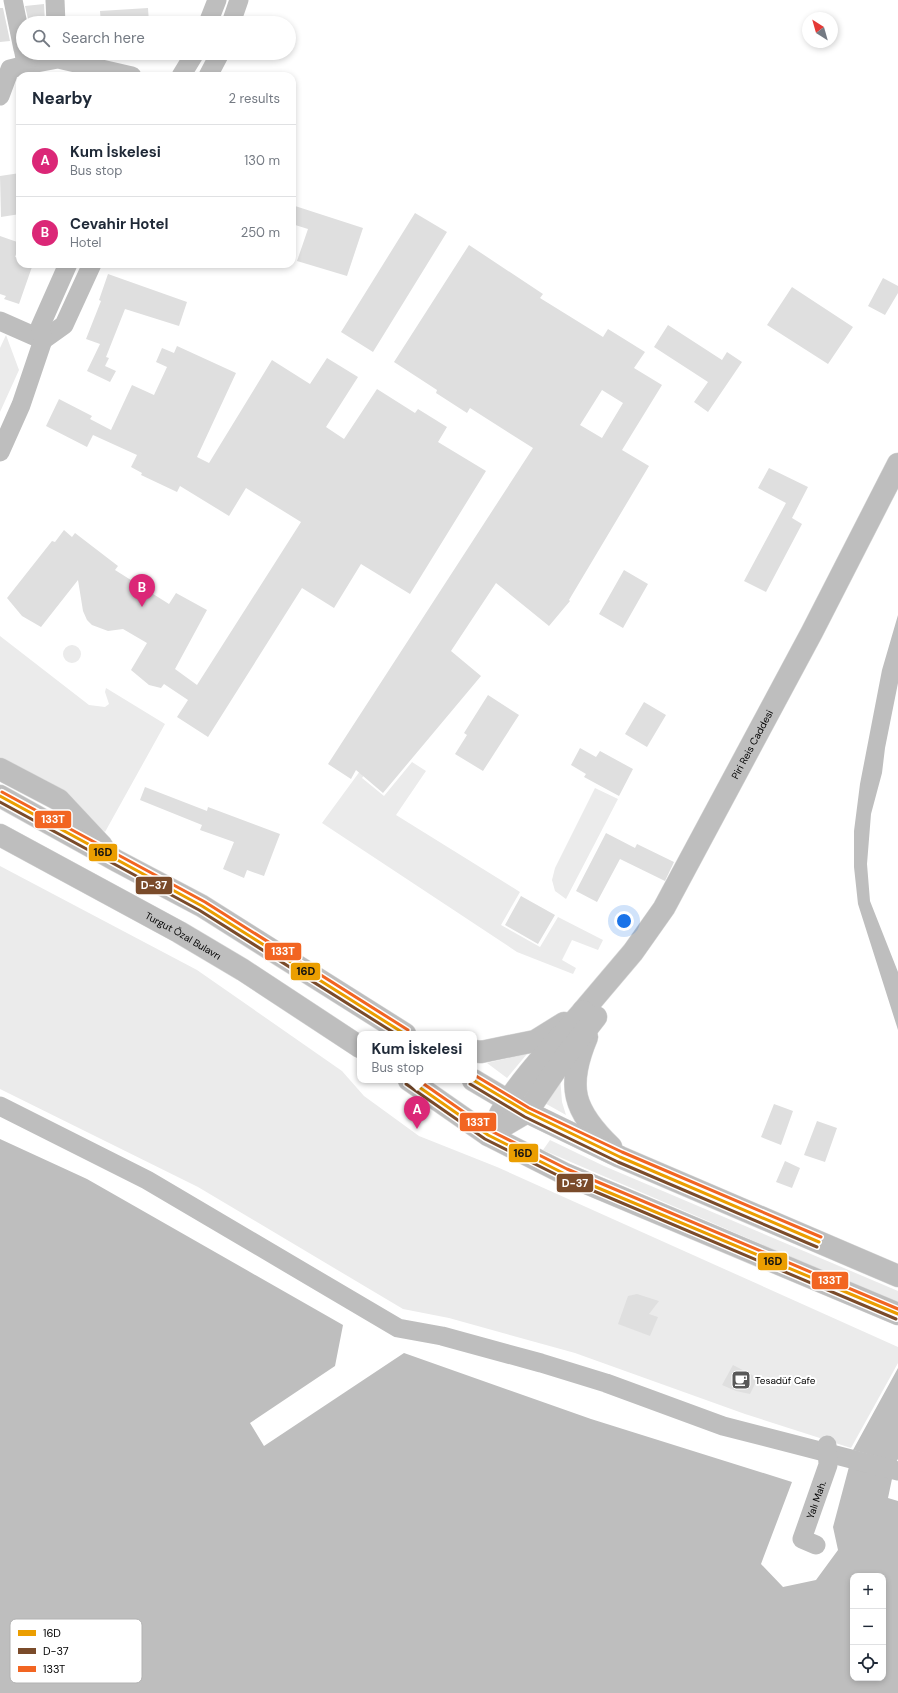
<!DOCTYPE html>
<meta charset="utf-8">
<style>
:root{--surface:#fff;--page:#f6f6f7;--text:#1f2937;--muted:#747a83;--line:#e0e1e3;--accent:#db2777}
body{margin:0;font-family:"DM Sans",sans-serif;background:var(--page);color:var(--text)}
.controls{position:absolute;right:12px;bottom:12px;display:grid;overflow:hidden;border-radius:8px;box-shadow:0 2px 6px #0003}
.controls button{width:36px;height:36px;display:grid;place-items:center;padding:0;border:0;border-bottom:1px solid var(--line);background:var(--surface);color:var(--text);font:20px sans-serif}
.compass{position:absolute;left:802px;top:12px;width:36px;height:36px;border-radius:50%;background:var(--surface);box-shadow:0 2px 6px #0003;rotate:323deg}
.you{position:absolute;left:624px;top:921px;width:14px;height:14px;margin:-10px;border:3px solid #fff;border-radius:50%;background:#1a73e8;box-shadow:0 0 0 6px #1a73e833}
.badge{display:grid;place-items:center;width:26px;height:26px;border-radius:50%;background:var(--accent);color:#fff;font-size:13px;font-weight:700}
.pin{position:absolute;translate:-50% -33px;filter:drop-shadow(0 1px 2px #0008)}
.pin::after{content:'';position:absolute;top:21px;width:14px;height:12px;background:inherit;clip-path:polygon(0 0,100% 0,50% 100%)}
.popup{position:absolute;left:357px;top:1031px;width:120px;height:52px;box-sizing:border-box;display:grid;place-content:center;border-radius:8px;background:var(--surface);filter:drop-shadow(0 1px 3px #0005);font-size:13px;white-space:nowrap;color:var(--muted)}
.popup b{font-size:15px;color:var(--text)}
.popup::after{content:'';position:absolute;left:50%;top:100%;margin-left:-8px;border:8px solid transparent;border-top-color:var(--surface)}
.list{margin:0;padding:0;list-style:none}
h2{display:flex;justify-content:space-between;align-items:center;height:52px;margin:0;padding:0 16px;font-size:17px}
h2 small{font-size:13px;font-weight:400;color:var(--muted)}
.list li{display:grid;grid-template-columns:26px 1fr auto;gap:12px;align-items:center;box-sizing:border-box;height:72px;padding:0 16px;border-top:1px solid var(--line)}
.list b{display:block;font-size:15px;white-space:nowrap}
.list p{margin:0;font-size:13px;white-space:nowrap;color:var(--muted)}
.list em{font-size:13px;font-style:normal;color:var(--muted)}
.icon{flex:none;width:22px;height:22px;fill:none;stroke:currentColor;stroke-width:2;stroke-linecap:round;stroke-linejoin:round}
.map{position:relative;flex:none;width:898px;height:1693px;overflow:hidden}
.search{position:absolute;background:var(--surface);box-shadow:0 2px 6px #0003;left:16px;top:16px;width:280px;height:44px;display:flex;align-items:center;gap:10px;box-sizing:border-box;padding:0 14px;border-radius:22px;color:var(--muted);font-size:15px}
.panel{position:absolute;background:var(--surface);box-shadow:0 2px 6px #0003;left:16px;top:72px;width:280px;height:196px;border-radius:12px}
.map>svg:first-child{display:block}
.green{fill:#ebebeb}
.water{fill:#bebebe;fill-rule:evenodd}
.building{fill:#dfdfdf;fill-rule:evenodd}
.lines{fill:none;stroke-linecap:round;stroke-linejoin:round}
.major-casing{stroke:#dbdbdb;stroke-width:23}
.highway-casing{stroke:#dbdbdb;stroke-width:23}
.minor{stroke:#bebebe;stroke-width:19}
.major{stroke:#bebebe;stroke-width:22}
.highway{stroke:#bebebe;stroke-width:22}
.bus-1-casing{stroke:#fff;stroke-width:6}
.bus-2-casing{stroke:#fff;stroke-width:6}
.bus-3-casing{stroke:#fff;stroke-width:6}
.bus-1{stroke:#eb9e00;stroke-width:3}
.bus-2{stroke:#7a4b2a;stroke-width:3}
.bus-3{stroke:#f26522;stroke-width:3}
.labels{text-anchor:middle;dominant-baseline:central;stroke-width:4;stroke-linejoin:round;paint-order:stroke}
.street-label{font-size:10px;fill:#000;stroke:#fff}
.poi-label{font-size:10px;fill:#000;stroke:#fff;text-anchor:start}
.key{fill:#fff;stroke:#b2b2b2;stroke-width:1}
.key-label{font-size:11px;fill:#000}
.line-badge{stroke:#fff;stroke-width:1.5}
.badge-label{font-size:11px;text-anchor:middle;font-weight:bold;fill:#fff}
.pale-badge-label{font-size:11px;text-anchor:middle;font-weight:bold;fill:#111}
</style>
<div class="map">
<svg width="898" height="1693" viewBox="0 0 898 1693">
<rect width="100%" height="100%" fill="#fff"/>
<path class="green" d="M 6,335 L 19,370 L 0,412 L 0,348 Z
M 0,636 L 89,705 L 105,707 L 109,704 L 105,692 L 106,688 L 165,724 L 105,832 L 78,811 L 0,759 Z
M63 654a9 9 0 1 1 18 0a9 9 0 1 1-18 0Z
M 374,752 L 379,756 L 362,778 L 384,796 L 412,762 L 426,771 L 396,815 L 520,892 L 501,925 L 540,947 L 558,917 L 603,940 L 598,950 L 572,940 L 562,960 L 576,968 L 573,974 L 517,952 L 322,823 Z
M 595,788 L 618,799 L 566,899 L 555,891 L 552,880 L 555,868 Z
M 0,866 L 197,970 L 342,1071 L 364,1096 L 419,1136 L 497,1167 L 898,1347 L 898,1363 L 851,1448 L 745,1414 L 575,1353 L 449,1318 L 403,1309 L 198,1187 L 0,1089 Z
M 527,1054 L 507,1078 L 487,1063 Z
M 560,1077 L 562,1102 L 566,1115 L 541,1101 Z
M 550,1140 L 604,1166 L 898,1291 L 898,1303 L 543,1150 Z"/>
<path class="water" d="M 898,615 L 898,683 L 885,748 L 882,773 L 871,814 L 867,864 L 870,901 L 898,972 L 898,1030 L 858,904 L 854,867 L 854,831 L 860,784 L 882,670 Z
M 0,1139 L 87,1179 L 343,1325 L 335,1366 L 250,1423 L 264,1446 L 404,1353 L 591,1419 L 792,1482 L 761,1564 L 783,1587 L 816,1580 L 838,1550 L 833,1527 L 850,1463 L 893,1474 L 888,1498 L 898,1501 L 898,1693 L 0,1693 ZM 853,1576 L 883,1576 L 883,1678 L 853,1678 Z
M 898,1368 L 898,1459 L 896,1462 L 853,1450 Z"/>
<path class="building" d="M 44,4 L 45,23 L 29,23 L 25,6 Z
M 0,8 L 3,8 L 10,41 L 0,42 Z
M 148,8 L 149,23 L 101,23 L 100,11 Z
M 20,173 L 20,214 L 1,217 L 0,176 Z
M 292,205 L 363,228 L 347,276 L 297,261 L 308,229 L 292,224 Z
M 415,213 L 447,232 L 373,352 L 341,332 Z
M 0,236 L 20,243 L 15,257 L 20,258 L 20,264 L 33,264 L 19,304 L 4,299 L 6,296 L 0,294 Z
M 469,245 L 543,294 L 540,298 L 603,337 L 608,329 L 645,352 L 634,368 L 662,385 L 622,450 L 649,466 L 569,600 L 570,601 L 549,626 L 496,583 L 451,651 L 481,676 L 383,793 L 356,770 L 351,779 L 328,764 L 533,448 L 470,408 L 467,413 L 436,393 L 437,390 L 394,362 ZM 602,390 L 623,403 L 602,438 L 580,425 Z
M 108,274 L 187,302 L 179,326 L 125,309 L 106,357 L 109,358 L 105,366 L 116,371 L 110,382 L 87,371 L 100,344 L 86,339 L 101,301 L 99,300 Z
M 883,278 L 898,286 L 898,293 L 885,315 L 868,306 Z
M 792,287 L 853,327 L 828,364 L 767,325 Z
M 668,325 L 722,360 L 727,352 L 742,362 L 708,412 L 694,402 L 708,382 L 654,347 Z
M 177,346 L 236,373 L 197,457 L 209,463 L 272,360 L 310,384 L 327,358 L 358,377 L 326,427 L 344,439 L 377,389 L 415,413 L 418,409 L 447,427 L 438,442 L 486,471 L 410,594 L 361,564 L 334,608 L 302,588 L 208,737 L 177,717 L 188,700 L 164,684 L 161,688 L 149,685 L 131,670 L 147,643 L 123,629 L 108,631 L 92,625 L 87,620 L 83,611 L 78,580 L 41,627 L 22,616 L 7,598 L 52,541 L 55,542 L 64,530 L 72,537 L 75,533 L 118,566 L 115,570 L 169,604 L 176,593 L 207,610 L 175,669 L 197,685 L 301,522 L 246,488 L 229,516 L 180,486 L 177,492 L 141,475 L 142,473 L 131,467 L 137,455 L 93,435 L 87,447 L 46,426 L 59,399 L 92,416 L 90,419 L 111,430 L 132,385 L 154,395 L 167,367 L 156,362 L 162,348 L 174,353 Z
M 769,468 L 808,487 L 792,518 L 802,524 L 766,592 L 744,581 L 786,503 L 758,488 Z
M 624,570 L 648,584 L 623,628 L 599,614 Z
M 488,695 L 519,715 L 483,771 L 455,754 L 467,735 L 464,733 Z
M 644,702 L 666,715 L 647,747 L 625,734 Z
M 580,748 L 596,757 L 600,751 L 633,769 L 619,796 L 584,777 L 586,774 L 571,765 Z
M 145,787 L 207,811 L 208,807 L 280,834 L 264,876 L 247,870 L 244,878 L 223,869 L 234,842 L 200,830 L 202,825 L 140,800 Z
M 606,833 L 635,848 L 637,844 L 674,862 L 665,881 L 620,859 L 597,902 L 576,891 Z
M 521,896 L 555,915 L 538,944 L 505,925 Z
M 774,1104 L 793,1111 L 781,1145 L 761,1137 Z
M 817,1121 L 837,1128 L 825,1162 L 804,1155 Z
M 785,1161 L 800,1168 L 792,1188 L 776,1182 Z
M 637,1294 L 659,1301 L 649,1314 L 658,1317 L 650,1336 L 618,1324 L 628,1296 Z
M 733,1365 L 758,1378 L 750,1394 L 736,1391 L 722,1385 Z"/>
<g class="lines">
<g class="major-casing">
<g id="major">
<path id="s2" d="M 583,1011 L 633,952 L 664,908 L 812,632 L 898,464"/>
</g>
</g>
<g class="highway-casing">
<g id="highway">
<path d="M 0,769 L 59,800 L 102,846"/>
<path d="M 0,796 L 117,861 L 202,906 L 405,1034"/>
<path id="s3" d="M 0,835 L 179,932 L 243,970 L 360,1047"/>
<path d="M 587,1037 C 566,1087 573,1110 611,1147"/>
<path d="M 474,1051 L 481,1052 L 535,1041 L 564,1023"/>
<path d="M 409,1080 L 488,1135 L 565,1174 L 898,1314"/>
<path d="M 473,1080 L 527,1112 L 620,1157 L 898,1276"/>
<path d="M 500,1114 C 522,1076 555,1044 583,1011"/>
<path d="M 488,1135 L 527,1112 L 564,1058 L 596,1017"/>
</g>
</g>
<g class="minor">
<path d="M 13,0 L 23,49"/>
<path d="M 55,0 L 56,23"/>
<path d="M 208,23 L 217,0"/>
<path d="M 231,23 L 239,0"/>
<path d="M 26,65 L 58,59 L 132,76"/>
<path d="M 181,76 L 195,53"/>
<path d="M 208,76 L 220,53"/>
<path d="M 0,96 L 10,69 L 26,65 L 24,53"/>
<path d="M 0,321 L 43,340"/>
<path d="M 43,340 L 64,325 L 92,264"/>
<path d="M 0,452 L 21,405 L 43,340 L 40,327 L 68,264"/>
<path d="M 0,1106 L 147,1180 L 398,1328 L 442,1336 L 541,1363 L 606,1383 L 723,1426 L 898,1471"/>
<path id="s1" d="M 816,1545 L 802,1539 L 828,1465 L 827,1445"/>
</g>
<use href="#major" class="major"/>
<use href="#highway" class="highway"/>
<g class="bus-1-casing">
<path id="bus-1" d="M 0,796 L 202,906 L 405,1034
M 409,1080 L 488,1135 L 565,1174 L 898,1314
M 473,1080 L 527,1112 L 620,1157 L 819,1242"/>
</g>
<g class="bus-2-casing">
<path id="bus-2" d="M 0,802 L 199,910 L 396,1034
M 406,1084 L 485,1139 L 563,1178 L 896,1319
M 470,1084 L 525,1117 L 618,1162 L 817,1247"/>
</g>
<g class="bus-3-casing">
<path id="bus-3" d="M 2,792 L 205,902 L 408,1030
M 476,1076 L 529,1108 L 622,1152 L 821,1237
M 418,1080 L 491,1131 L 567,1169 L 898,1309"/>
</g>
<use href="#bus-1" class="bus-1"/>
<use href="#bus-2" class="bus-2"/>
<use href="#bus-3" class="bus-3"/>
</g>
<defs>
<g id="cafe-square" transform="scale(1)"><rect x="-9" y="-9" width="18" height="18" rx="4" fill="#595959" stroke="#fff"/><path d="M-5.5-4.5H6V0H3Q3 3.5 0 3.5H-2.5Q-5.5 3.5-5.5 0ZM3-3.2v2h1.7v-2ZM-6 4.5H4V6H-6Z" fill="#fff"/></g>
</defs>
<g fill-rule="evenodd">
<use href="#cafe-square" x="741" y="1380"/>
</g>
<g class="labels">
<g class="street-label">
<text stroke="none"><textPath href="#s2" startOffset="317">Piri Reis Caddesi</textPath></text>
<text stroke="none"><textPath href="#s3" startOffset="209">Turgut Özal Bulavrı</textPath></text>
<text stroke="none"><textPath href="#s1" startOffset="57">Yalı Mah.</textPath></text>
</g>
<g class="poi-label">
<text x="755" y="1380">Tesadüf Cafe</text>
</g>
</g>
<rect x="10" y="1619" width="132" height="64" rx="6" class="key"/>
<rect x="18" y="1630" width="18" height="6" fill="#eb9e00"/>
<rect x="18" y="1648" width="18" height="6" fill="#7a4b2a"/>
<rect x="18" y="1666" width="18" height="6" fill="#f26522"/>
<g class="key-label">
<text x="43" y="1637">16D</text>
<text x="43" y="1655">D-37</text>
<text x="43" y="1673">133T</text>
</g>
<g class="line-badge">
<rect x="34" y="810" width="38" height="19" rx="4" fill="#f26522"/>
<rect x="88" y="843" width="30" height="19" rx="4" fill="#eb9e00"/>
<rect x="135" y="876" width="38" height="19" rx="4" fill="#7a4b2a"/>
<rect x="264" y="942" width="38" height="19" rx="4" fill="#f26522"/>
<rect x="290" y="962" width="31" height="19" rx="4" fill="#eb9e00"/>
<rect x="459" y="1112" width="38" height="20" rx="4" fill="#f26522"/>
<rect x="508" y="1143" width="31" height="20" rx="4" fill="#eb9e00"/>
<rect x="556" y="1173" width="38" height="20" rx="4" fill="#7a4b2a"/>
<rect x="757" y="1252" width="31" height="19" rx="4" fill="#eb9e00"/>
<rect x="811" y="1271" width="38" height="19" rx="4" fill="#f26522"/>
</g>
<g class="badge-label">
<text x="53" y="823">133T</text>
<text x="154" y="889">D-37</text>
<text x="283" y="955">133T</text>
<text x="478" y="1126">133T</text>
<text x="575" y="1187">D-37</text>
<text x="830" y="1284">133T</text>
</g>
<g class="pale-badge-label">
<text x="103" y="856">16D</text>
<text x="306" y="975">16D</text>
<text x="523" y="1157">16D</text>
<text x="773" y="1265">16D</text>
</g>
</svg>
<div class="controls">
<button>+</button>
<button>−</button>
<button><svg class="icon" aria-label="locate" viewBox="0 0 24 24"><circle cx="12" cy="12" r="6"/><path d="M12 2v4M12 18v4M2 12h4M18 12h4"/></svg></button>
</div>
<svg class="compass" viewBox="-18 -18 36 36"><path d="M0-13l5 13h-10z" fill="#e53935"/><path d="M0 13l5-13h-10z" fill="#747a83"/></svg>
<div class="you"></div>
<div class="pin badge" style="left:417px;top:1129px">A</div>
<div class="popup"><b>Kum İskelesi</b>Bus stop</div>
<div class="pin badge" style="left:142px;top:607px">B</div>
<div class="search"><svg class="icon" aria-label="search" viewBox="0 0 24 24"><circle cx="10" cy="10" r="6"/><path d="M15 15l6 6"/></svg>Search here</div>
<section class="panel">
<h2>Nearby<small>2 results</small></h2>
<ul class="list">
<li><span class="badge">A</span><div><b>Kum İskelesi</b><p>Bus stop</p></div><em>130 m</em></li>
<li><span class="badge">B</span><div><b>Cevahir Hotel</b><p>Hotel</p></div><em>250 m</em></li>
</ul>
</section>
</div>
